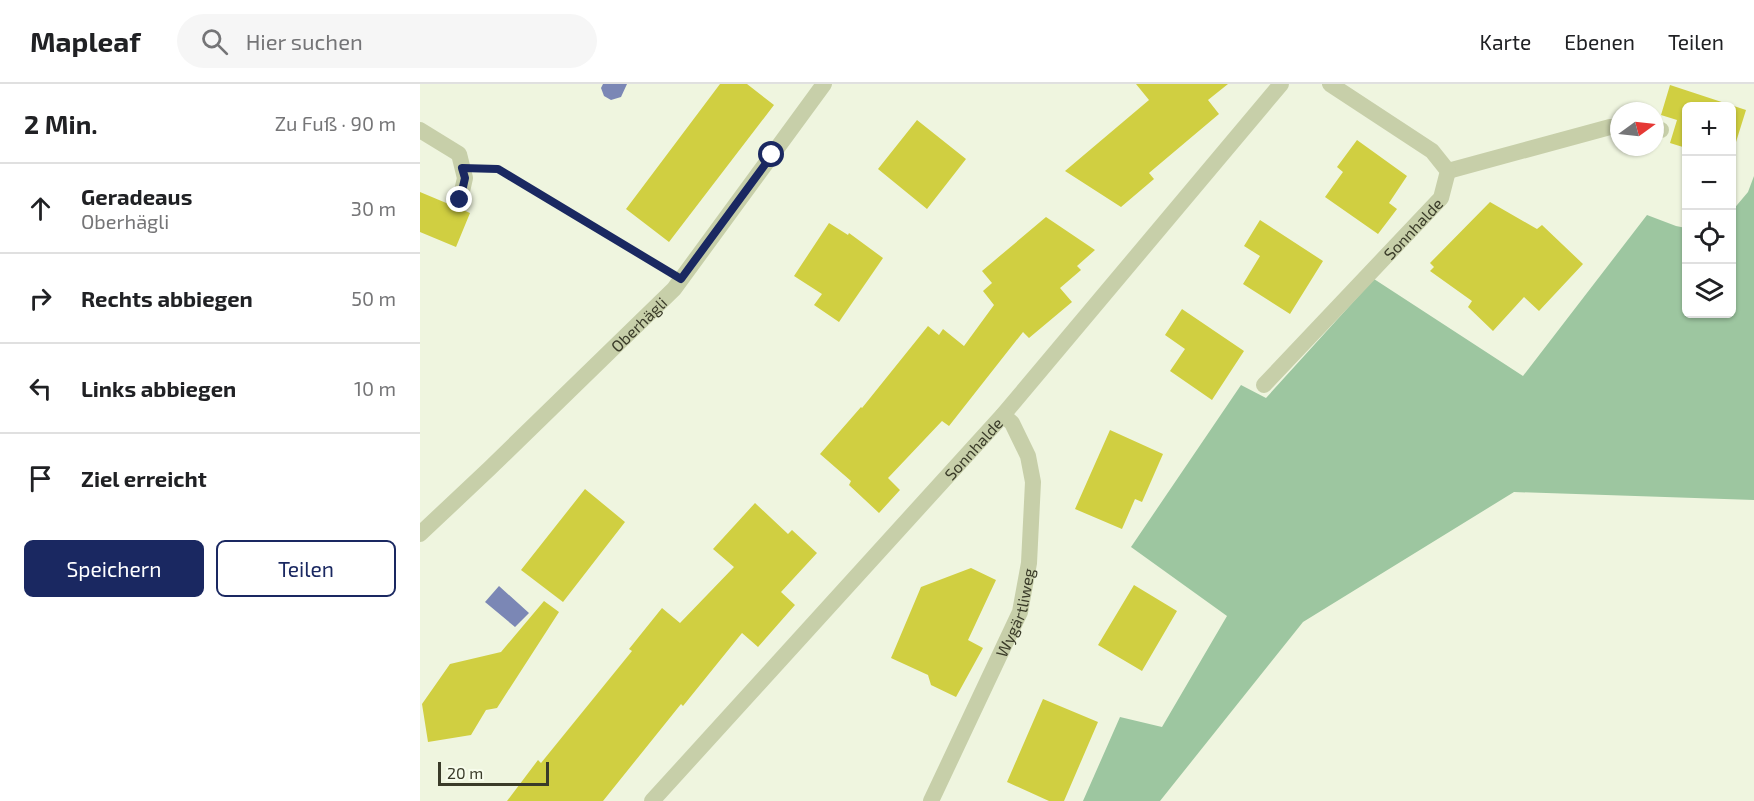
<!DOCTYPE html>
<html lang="de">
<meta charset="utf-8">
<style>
:root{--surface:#fff;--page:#f6f6f6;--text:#202124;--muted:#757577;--line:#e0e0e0;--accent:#1a2861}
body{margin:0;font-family:"Exo 2",sans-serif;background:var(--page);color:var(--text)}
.controls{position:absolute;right:18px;top:18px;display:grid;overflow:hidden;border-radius:9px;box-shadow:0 2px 4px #0004}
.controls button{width:54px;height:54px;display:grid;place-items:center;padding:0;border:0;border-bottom:2px solid var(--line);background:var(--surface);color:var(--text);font:30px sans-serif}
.compass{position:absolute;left:1190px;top:18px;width:54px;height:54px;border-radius:50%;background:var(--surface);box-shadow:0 2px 4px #0004;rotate:75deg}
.scale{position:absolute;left:18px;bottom:15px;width:111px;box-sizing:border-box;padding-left:6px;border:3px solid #3a3b29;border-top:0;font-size:16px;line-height:21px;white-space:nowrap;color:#3a3b29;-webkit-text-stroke:4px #f7fcec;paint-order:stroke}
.stop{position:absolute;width:18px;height:18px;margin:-14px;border:4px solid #1a2861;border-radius:50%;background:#fff}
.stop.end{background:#1a2861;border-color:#fff;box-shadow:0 2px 6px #0008}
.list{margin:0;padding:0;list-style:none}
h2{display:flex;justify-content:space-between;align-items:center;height:78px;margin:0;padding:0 24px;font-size:26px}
h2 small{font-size:20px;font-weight:400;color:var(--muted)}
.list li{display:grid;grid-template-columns:39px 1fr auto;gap:18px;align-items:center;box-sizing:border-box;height:90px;padding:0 24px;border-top:2px solid var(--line)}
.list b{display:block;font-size:22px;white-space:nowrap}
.list p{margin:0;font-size:20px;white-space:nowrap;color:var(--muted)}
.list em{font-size:20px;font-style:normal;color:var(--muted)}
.actions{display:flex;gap:12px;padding:18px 24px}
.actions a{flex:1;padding:14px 0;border:2px solid var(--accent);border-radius:9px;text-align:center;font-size:21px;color:var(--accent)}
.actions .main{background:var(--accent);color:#fff}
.icon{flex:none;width:33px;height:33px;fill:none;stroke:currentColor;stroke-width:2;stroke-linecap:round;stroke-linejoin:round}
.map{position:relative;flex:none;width:1334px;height:717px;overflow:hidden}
header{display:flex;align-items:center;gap:36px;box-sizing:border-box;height:84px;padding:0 30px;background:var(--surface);border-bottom:2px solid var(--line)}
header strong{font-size:28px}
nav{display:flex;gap:33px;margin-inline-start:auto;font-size:21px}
.search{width:420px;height:54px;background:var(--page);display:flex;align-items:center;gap:15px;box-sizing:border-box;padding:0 21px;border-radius:33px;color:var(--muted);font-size:22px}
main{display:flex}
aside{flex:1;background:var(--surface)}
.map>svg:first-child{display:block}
.green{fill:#9dc6a0}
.water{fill:#7b87b5}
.building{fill:#d0cf41}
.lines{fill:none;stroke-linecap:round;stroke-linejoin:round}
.path{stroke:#b4bb93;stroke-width:4;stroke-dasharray:3 3;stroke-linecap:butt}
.service{stroke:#c7cfa9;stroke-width:16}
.minor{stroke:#c7cfa9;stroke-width:16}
.route{stroke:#1a2861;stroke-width:8}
.labels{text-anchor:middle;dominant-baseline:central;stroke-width:4.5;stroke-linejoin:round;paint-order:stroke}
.street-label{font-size:16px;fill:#3a3b29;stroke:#f7fcec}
</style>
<header>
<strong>Mapleaf</strong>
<div class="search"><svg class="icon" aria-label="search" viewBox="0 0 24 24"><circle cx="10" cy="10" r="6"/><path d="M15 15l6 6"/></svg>Hier suchen</div>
<nav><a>Karte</a><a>Ebenen</a><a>Teilen</a></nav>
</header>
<main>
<aside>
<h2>2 Min.<small>Zu Fuß · 90 m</small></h2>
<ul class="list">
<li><svg class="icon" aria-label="ahead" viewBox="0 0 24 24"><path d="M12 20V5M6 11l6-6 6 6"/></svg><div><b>Geradeaus</b><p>Oberhägli</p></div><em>30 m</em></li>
<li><svg class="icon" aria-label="right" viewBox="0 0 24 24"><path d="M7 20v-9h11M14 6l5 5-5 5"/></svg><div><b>Rechts abbiegen</b></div><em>50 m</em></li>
<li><svg class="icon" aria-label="left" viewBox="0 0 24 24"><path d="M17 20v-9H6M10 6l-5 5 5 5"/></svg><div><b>Links abbiegen</b></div><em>10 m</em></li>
<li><svg class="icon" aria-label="arrive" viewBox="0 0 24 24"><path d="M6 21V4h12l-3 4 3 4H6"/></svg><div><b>Ziel erreicht</b></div></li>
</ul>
<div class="actions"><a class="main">Speichern</a><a>Teilen</a></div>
</aside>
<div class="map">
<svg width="1334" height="717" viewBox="0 0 1334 717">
<rect width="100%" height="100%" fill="#eff5df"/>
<path class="green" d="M 1334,92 L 1334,416 L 1094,408 L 883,538 L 740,717 L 663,717 L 700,633 L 742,643 L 807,532 L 711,463 L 821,301 L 846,314 L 954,195 L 1103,292 L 1227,131 L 1256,142 L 1266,144 L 1266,230 L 1312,230 L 1312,127 L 1328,108 Z"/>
<path class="water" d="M 183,0 L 207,0 L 201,13 L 191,16 L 184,12 L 181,4 Z
M 79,502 L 109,529 L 95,543 L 65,518 Z"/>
<path class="building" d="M 300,0 L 327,0 L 354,21 L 249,158 L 206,125 Z
M 716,0 L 808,0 L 788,16 L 799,30 L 729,89 L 734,95 L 701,123 L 645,87 L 729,16 Z
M 1250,1 L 1326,26 L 1311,74 L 1311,22 L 1266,22 L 1266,64 L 1250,59 L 1257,36 L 1241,31 Z
M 497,36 L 546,75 L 507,125 L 458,85 Z
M 937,56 L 987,92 L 969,119 L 977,125 L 958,150 L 905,113 L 923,88 L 917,83 Z
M 0,108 L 31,121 L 37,126 L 43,126 L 50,129 L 36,163 L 0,148 Z
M 1070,118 L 1117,145 L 1122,141 L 1163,180 L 1119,227 L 1104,213 L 1073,247 L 1048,223 L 1052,217 L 1010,187 L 1014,183 L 1010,179 Z
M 626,133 L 675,166 L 657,182 L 661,186 L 640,204 L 652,218 L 609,254 L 603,248 L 529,342 L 522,337 L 468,394 L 480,406 L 459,429 L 429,401 L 431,397 L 400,370 L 441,323 L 442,324 L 508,242 L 519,251 L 523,245 L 544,262 L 574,221 L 563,207 L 572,199 L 562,187 Z
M 840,136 L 903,177 L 870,230 L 823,200 L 840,172 L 824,162 Z
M 409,139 L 428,151 L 429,149 L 463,174 L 419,238 L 394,221 L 402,210 L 374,192 Z
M 762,225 L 824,267 L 792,316 L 750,287 L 765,265 L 745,251 Z
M 690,346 L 743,370 L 722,418 L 715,415 L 702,445 L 655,425 Z
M 165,405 L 205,438 L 143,518 L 101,486 Z
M 335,419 L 368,450 L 372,446 L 397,469 L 361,508 L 375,521 L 338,563 L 322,549 L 263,622 L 261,620 L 183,717 L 87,717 L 118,676 L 121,679 L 212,567 L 209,565 L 242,524 L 260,539 L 314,483 L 293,465 Z
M 551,484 L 576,496 L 548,556 L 563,564 L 536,613 L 511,601 L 508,591 L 471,574 L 501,503 Z
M 714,501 L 757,527 L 722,587 L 678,561 Z
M 124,517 L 139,528 L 77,624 L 66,626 L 51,651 L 8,658 L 2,620 L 30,580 L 81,568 Z
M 623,615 L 678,638 L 644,717 L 629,717 L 587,698 Z"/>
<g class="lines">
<path class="path" d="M 70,85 L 78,85 L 240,182"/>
<path class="service" d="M 0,46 L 39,70 L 45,94 L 40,116
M 1235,46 L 1241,46
M 1028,87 L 1190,43 L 1199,43"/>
<g class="minor">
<path id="s1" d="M 844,301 L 1021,114 L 1028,87 L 1012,67 L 910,0"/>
<path id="s2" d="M 0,450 L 69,385 L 254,205 L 404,0"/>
<path id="s3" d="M 232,717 L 583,331 L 861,0"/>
<path id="s4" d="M 511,717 L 600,528 L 609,479 L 613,398 L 608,372 L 592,339 L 583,331"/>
</g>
</g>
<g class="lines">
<path class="route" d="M 40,116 L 45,94 L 42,84 L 78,85 L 261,195 L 352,71"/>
</g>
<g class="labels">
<g class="street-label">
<text stroke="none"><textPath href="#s1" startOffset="216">Sonnhalde</textPath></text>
<text stroke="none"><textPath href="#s2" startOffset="303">Oberhägli</textPath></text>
<text stroke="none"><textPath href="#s3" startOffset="477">Sonnhalde</textPath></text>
<text stroke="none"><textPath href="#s4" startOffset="207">Wygärtliweg</textPath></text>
</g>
</g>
</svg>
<div class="controls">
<button>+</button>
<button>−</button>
<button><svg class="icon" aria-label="locate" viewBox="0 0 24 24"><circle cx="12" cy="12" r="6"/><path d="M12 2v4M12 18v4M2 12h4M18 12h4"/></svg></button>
<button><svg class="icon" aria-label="layers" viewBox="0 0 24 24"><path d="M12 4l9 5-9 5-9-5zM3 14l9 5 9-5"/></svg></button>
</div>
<svg class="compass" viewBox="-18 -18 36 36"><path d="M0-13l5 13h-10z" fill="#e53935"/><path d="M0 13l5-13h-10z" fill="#757577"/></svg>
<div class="scale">20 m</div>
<div class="stop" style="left:352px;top:71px"></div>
<div class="stop end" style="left:40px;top:116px"></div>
</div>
</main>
